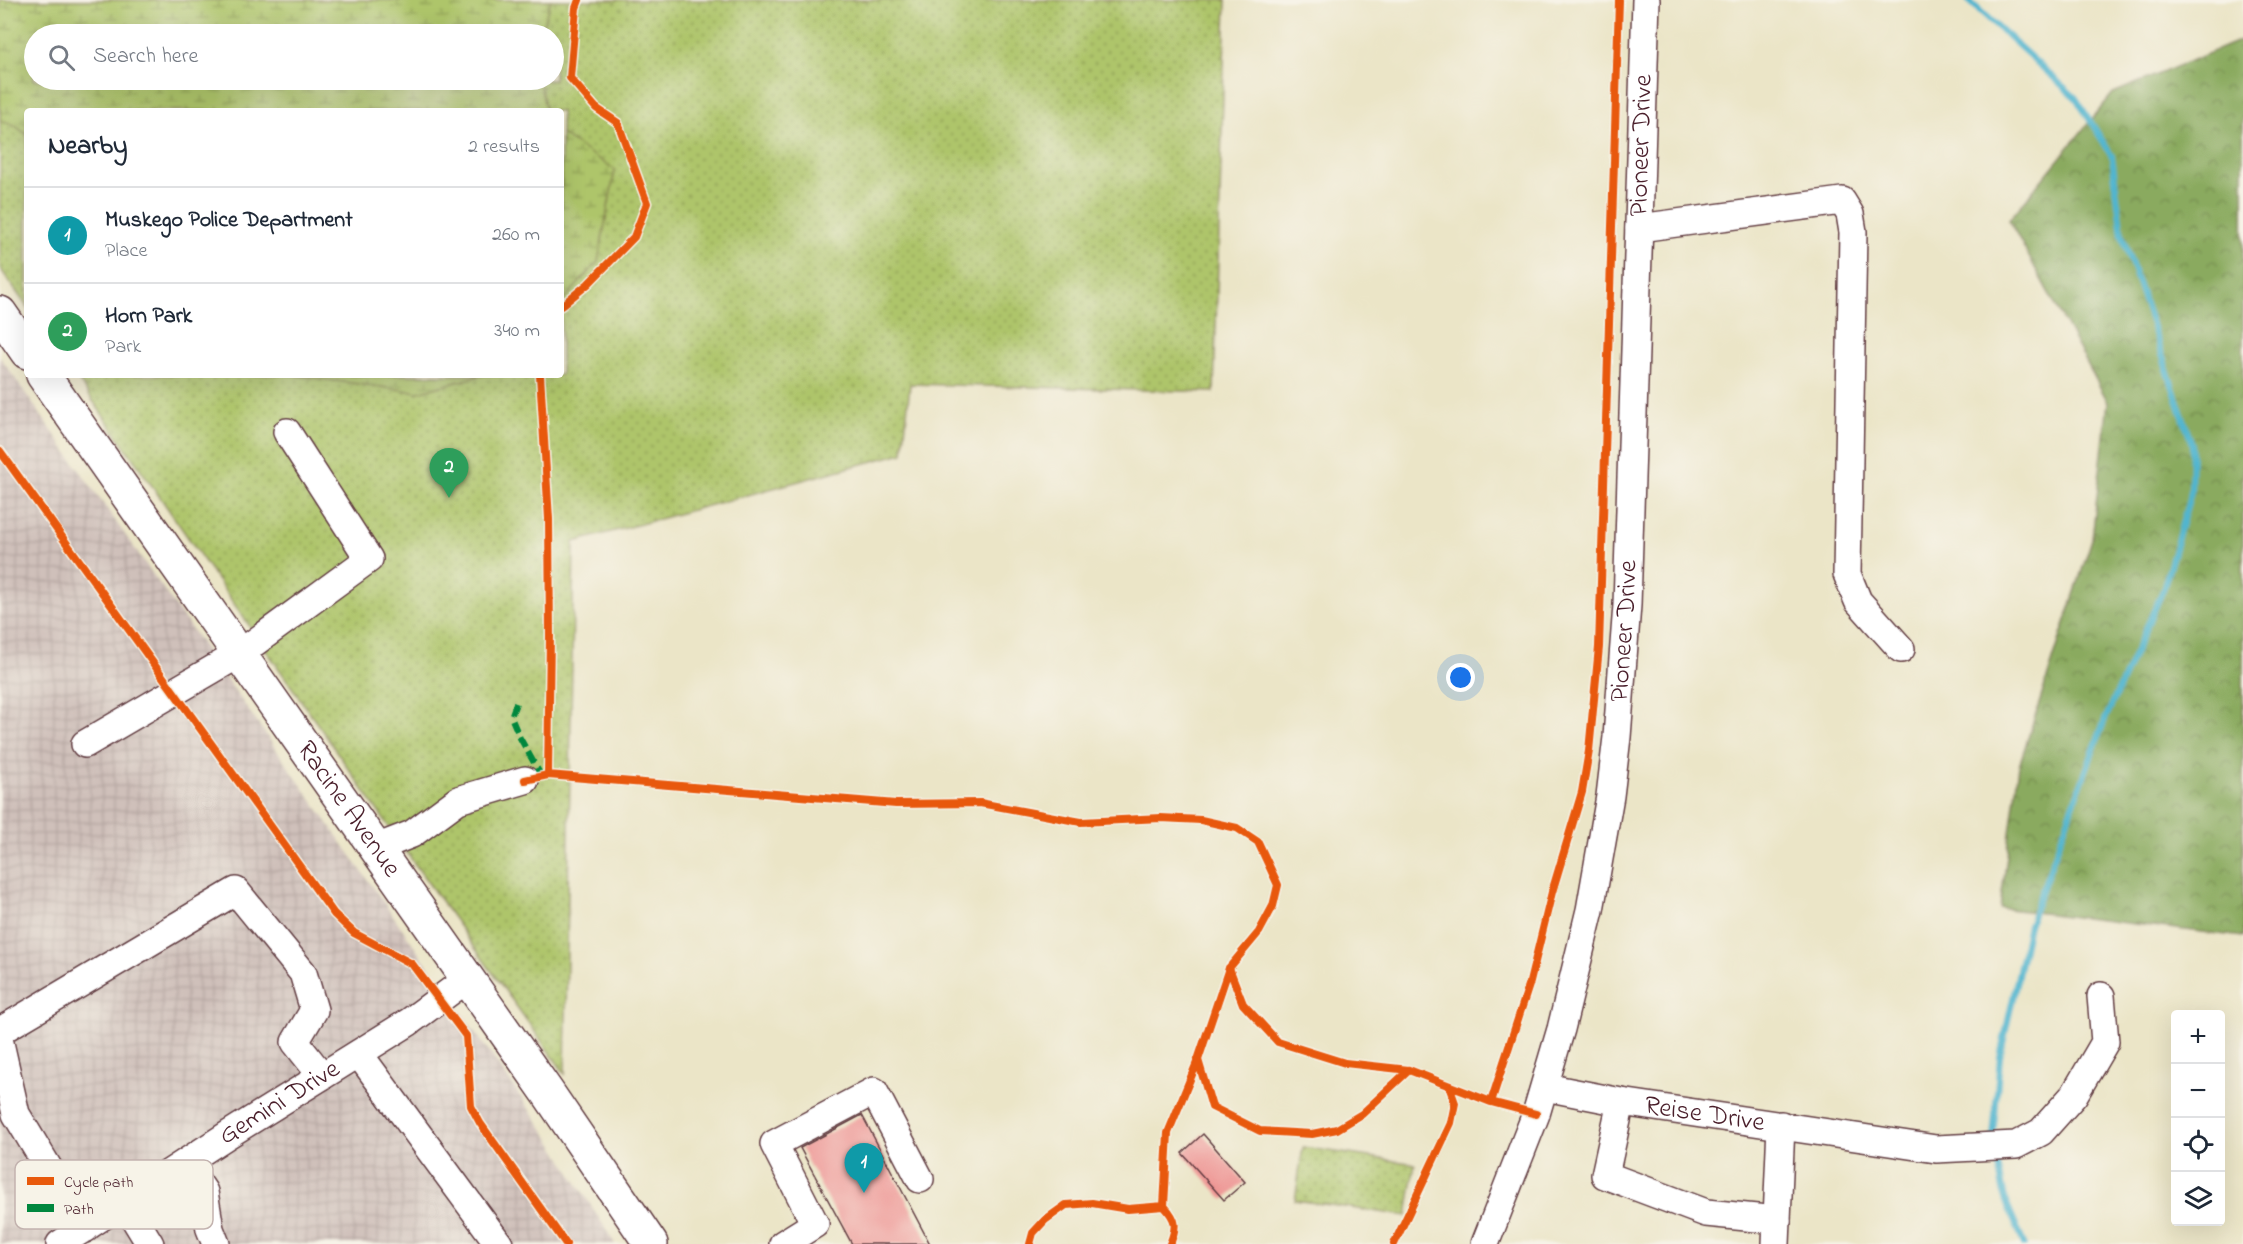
<!DOCTYPE html>
<meta charset="utf-8">
<style>
:root{--surface:#fff;--page:#f6f6f7;--text:#1f2937;--muted:#747a83;--line:#e0e1e3;--accent:#1f6fb2}
body{margin:0;font-family:"Indie Flower",sans-serif;background:var(--page);color:var(--text)}
.controls{position:absolute;right:18px;bottom:18px;display:grid;overflow:hidden;border-radius:6px;box-shadow:0 6px 24px #0002}
.controls button{width:54px;height:54px;display:grid;place-items:center;padding:0;border:0;border-bottom:2px solid var(--line);background:var(--surface);color:var(--text);font:30px sans-serif}
.you{position:absolute;left:1461px;top:678px;width:21px;height:21px;margin:-15px;border:4px solid #fff;border-radius:50%;background:#1a73e8;box-shadow:0 0 0 9px #1a73e833}
.badge{display:grid;place-items:center;width:39px;height:39px;border-radius:50%;background:var(--accent);color:#fff;font-size:20px;font-weight:700}
.pin{position:absolute;translate:-50% -50px;filter:drop-shadow(0 2px 3px #0008)}
.pin::after{content:'';position:absolute;top:32px;width:21px;height:18px;background:inherit;clip-path:polygon(0 0,100% 0,50% 100%)}
.list{margin:0;padding:0;list-style:none}
h2{display:flex;justify-content:space-between;align-items:center;height:78px;margin:0;padding:0 24px;font-size:26px}
h2 small{font-size:20px;font-weight:400;color:var(--muted)}
.list li{display:grid;grid-template-columns:39px 1fr auto;gap:18px;align-items:center;box-sizing:border-box;height:96px;padding:0 24px;border-top:2px solid var(--line)}
.list b{display:block;font-size:22px;white-space:nowrap}
.list p{margin:0;font-size:20px;white-space:nowrap;color:var(--muted)}
.list em{font-size:20px;font-style:normal;color:var(--muted)}
.icon{flex:none;width:33px;height:33px;fill:none;stroke:currentColor;stroke-width:2;stroke-linecap:round;stroke-linejoin:round}
.map{position:relative;flex:none;width:2243px;height:1244px;overflow:hidden}
.search{position:absolute;background:var(--surface);box-shadow:0 6px 24px #0002;left:24px;top:24px;width:540px;height:66px;display:flex;align-items:center;gap:15px;box-sizing:border-box;padding:0 21px;border-radius:33px;color:var(--muted);font-size:22px}
.panel{position:absolute;background:var(--surface);box-shadow:0 6px 24px #0002;left:24px;top:108px;width:540px;height:270px;border-radius:6px}
.map>svg:first-child{display:block}
.industrial{fill:url(#industrial-grid)}
.green{fill:url(#green-dots);stroke:#7c724a;stroke-width:1.5;fill-rule:evenodd}
.forest{fill:url(#forest-crowns);stroke:#6a6444;stroke-width:1.5}
.wetland{fill:url(#wetland-marsh);stroke:#7c724a;stroke-width:1.5}
.lines{fill:none;stroke-linecap:round;stroke-linejoin:round}
.stream{stroke:#51b5cf;stroke-width:6}
.building{fill:#ee9694}
.minor-casing{stroke:#623d42;stroke-width:30}
.major-casing{stroke:#623d42;stroke-width:36}
.minor{stroke:#fff;stroke-width:27}
.major{stroke:#fff;stroke-width:33}
.quiet{stroke:#00873e;stroke-width:6;stroke-dasharray:12 6;stroke-linecap:butt}
.cycleway-casing{stroke:#f7f3e8;stroke-width:11}
.cycleway{stroke:#e8590c;stroke-width:8}
.labels{text-anchor:middle;dominant-baseline:central;stroke-width:4.5;stroke-linejoin:round;paint-order:stroke}
.street-label{font-size:27px;fill:#4a1f2b;stroke:#f7f3e8}
.key{fill:#f7f3e8;stroke:#c3b3af;stroke-width:1.5}
.key-label{font-size:16px;fill:#4a1f2b}
</style>
<div class="map">
<svg width="2243" height="1244" viewBox="0 0 2243 1244">
<defs>
<pattern id="industrial-grid" width="8" height="8" patternUnits="userSpaceOnUse" patternTransform="scale(1.5)"><rect width="8" height="8" fill="#cfc0ba"/><path d="M0 4h8M4 0v8" fill="none" stroke="#b3a5a0"/></pattern>
<pattern id="green-dots" width="8" height="8" patternUnits="userSpaceOnUse" patternTransform="scale(1.5)"><rect width="8" height="8" fill="#aec56a"/><path d="M2 2h.1M6 6h.1" fill="none" stroke="#909f57" stroke-width="1.8" stroke-linecap="round"/></pattern>
<pattern id="forest-crowns" width="20" height="18" patternUnits="userSpaceOnUse" patternTransform="scale(1.5)"><rect width="20" height="18" fill="#8aaa5e"/><path d="M2 6a3 3 0 1 1 6 0M12 15a3 3 0 1 1 6 0" fill="none" stroke="#738a4e"/></pattern>
<pattern id="wetland-marsh" width="20" height="14" patternUnits="userSpaceOnUse" patternTransform="scale(1.5)"><rect width="20" height="14" fill="#aec56a"/><path d="M1 5h8M5 5V1M11 12h8M15 12V8" fill="none" stroke="#909f57"/></pattern>
</defs>
<rect width="100%" height="100%" fill="#f7f3e8"/>
<filter id="ink" filterUnits="userSpaceOnUse"><feTurbulence type="fractalNoise" baseFrequency=".0167" numOctaves="2"/><feDisplacementMap in="SourceGraphic" scale="12" xChannelSelector="R" yChannelSelector="G"/><feConvolveMatrix kernelMatrix="1 2 1 2 8 2 1 2 1" color-interpolation-filters="sRGB"/></filter>
<filter id="wash" filterUnits="userSpaceOnUse"><feTurbulence type="fractalNoise" baseFrequency=".008" numOctaves="4" result="noise"/><feDisplacementMap in="SourceGraphic" scale="24" xChannelSelector="R" yChannelSelector="G"/><feGaussianBlur stdDeviation="1.35" result="paint"/><feColorMatrix in="noise" values="0 0 0 0 0 0 0 0 0 0 0 0 0 0 0 0 0 1.4 0 .05"/><feComposite in="paint" operator="in"/></filter>
<g filter="url(#wash)">
<rect width="100%" height="100%" fill="#ebe5c7"/>
<path class="industrial" d="M 0,357 L 546,1133 L 615,1244 L 0,1244 Z"/>
<path class="green" d="M 0,0 L 1226,0 L 1214,392 L 910,384 L 903,453 L 574,542 L 565,1074 L 414,863 L 75,375 L 561,375 L 561,111 L 27,111 L 27,307 L 0,268 ZM 34,34 L 554,34 L 554,80 L 34,80 Z
M 1303,1147 L 1415,1164 L 1407,1216 L 1295,1200 Z"/>
<path class="forest" d="M 2243,39 L 2243,937 L 2000,908 L 2019,766 L 2092,539 L 2108,402 L 2009,220 L 2113,93 Z"/>
<path class="wetland" d="M 0,0 L 551,0 L 540,34 L 34,34 L 34,80 L 539,80 L 546,111 L 27,111 L 27,135 L 17,127 L 0,120 Z
M 561,134 L 615,170 L 598,262 L 561,303 Z
M 291,375 L 484,375 L 418,392 Z"/>
<g class="lines">
<path class="stream" d="M 1968,0 L 2076,98 L 2112,156 L 2122,235 L 2192,444 L 2191,492 L 2163,590 L 2104,722 L 2029,925 L 2000,1057 L 1993,1138
M 1997,1160 L 2005,1199 L 2024,1244"/>
</g>
<g id="blocks">
<path class="building" d="M 862,1115 L 930,1244 L 852,1244 L 800,1148 Z
M 1203,1134 L 1245,1182 L 1224,1200 L 1182,1153 Z"/>
</g>
</g>
<g filter="url(#ink)">
<use href="#blocks" fill-opacity="0" stroke="#623d42" stroke-width="1.5"/>
<g class="lines">
<g class="minor-casing">
<g id="minor">
<path d="M 1639,228 L 1842,201 L 1850,214 L 1853,232 L 1847,574 L 1858,601 L 1901,649"/>
<path d="M 85,744 L 239,654 L 369,559 L 287,432"/>
<path d="M 376,848 L 412,834 L 458,800 L 525,780"/>
<path d="M 0,1031 L 236,891 L 303,973 L 314,1010 L 295,1042 L 322,1076"/>
<path d="M 0,1043 L 16,1114 L 85,1229"/>
<path d="M 359,1054 L 499,1244"/>
<path id="s1" d="M 1545,1087 L 1621,1102 L 1936,1149 L 2016,1145 L 2041,1132 L 2074,1095 L 2105,1042 L 2101,996"/>
<path d="M 1621,1102 L 1605,1175 L 1706,1213 L 1777,1220"/>
<path d="M 185,1164 L 204,1192 L 210,1229 L 216,1244"/>
<path d="M 125,1203 L 150,1244"/>
<path id="s2" d="M 60,1244 L 226,1136 L 409,1022 L 467,979"/>
<path d="M 783,1244 L 815,1224 L 774,1144 L 874,1091 L 920,1179"/>
<path id="s3" d="M 1485,1244 L 1536,1114 L 1561,1029 L 1590,910 L 1610,796 L 1617,737 L 1627,605 L 1646,0"/>
<path d="M 1776,1244 L 1781,1125"/>
</g>
</g>
<g class="major-casing">
<g id="major">
<path d="M 0,313 L 27,352"/>
<path id="s4" d="M 43,375 L 548,1093 L 651,1244"/>
</g>
</g>
<use href="#minor" class="minor"/>
<use href="#major" class="major"/>
<path class="quiet" d="M 516,703 L 511,717 L 520,738 L 542,777"/>
<g class="cycleway-casing">
<path id="cycleway" d="M 561,306 L 588,284 L 634,237 L 647,203 L 618,123 L 596,108 L 570,78 L 576,8 L 579,0
M 540,375 L 549,519 L 550,636 L 548,775
M 0,451 L 334,914 L 354,933 L 412,964 L 466,1036 L 471,1106 L 480,1123 L 566,1244
M 525,780 L 548,775 L 896,804 L 980,803 L 1081,822 L 1161,818 L 1201,820 L 1237,828 L 1258,842 L 1278,885 L 1273,906 L 1259,932 L 1229,968 L 1198,1060 L 1168,1133 L 1164,1206
M 1229,968 L 1243,1004 L 1278,1042 L 1345,1063 L 1409,1070 L 1491,1102 L 1536,1114
M 1198,1060 L 1212,1107 L 1260,1131 L 1312,1134 L 1337,1129 L 1362,1114 L 1409,1070
M 1491,1102 L 1530,982 L 1552,892 L 1582,792 L 1589,751 L 1599,647 L 1619,0
M 1030,1244 L 1033,1233 L 1045,1220 L 1066,1205 L 1092,1203 L 1128,1209 L 1164,1206 C 1177,1220 1177,1226 1170,1244
M 1394,1244 L 1451,1123 L 1455,1103 L 1449,1086"/>
</g>
<use href="#cycleway" class="cycleway"/>
</g>
</g>
<g class="labels">
<g class="street-label">
<text stroke="none"><textPath href="#s3" startOffset="1118">Pioneer Drive</textPath></text>
<text stroke="none"><textPath href="#s3" startOffset="632">Pioneer Drive</textPath></text>
<text stroke="none"><textPath href="#s4" startOffset="531">Racine Avenue</textPath></text>
<text stroke="none"><textPath href="#s2" startOffset="261">Gemini Drive</textPath></text>
<text stroke="none"><textPath href="#s1" startOffset="162">Reise Drive</textPath></text>
</g>
</g>
<rect x="15" y="1160" width="198" height="69" rx="9" class="key"/>
<rect x="27" y="1177" width="27" height="8" fill="#e8590c"/>
<rect x="27" y="1204" width="27" height="8" fill="#00873e"/>
<g class="key-label">
<text x="64" y="1187">Cycle path</text>
<text x="64" y="1214">Path</text>
</g>
</svg>
<div class="controls">
<button>+</button>
<button>−</button>
<button><svg class="icon" aria-label="locate" viewBox="0 0 24 24"><circle cx="12" cy="12" r="6"/><path d="M12 2v4M12 18v4M2 12h4M18 12h4"/></svg></button>
<button><svg class="icon" aria-label="layers" viewBox="0 0 24 24"><path d="M12 4l9 5-9 5-9-5zM3 14l9 5 9-5"/></svg></button>
</div>
<div class="you"></div>
<div class="pin badge" style="left:864px;top:1193px;background:#0f9aa8">1</div>
<div class="pin badge" style="left:449px;top:498px;background:#2e9e5b">2</div>
<div class="search"><svg class="icon" aria-label="search" viewBox="0 0 24 24"><circle cx="10" cy="10" r="6"/><path d="M15 15l6 6"/></svg>Search here</div>
<section class="panel">
<h2>Nearby<small>2 results</small></h2>
<ul class="list">
<li><span class="badge" style="background:#0f9aa8">1</span><div><b>Muskego Police Department</b><p>Place</p></div><em>260 m</em></li>
<li><span class="badge" style="background:#2e9e5b">2</span><div><b>Horn Park</b><p>Park</p></div><em>340 m</em></li>
</ul>
</section>
</div>
